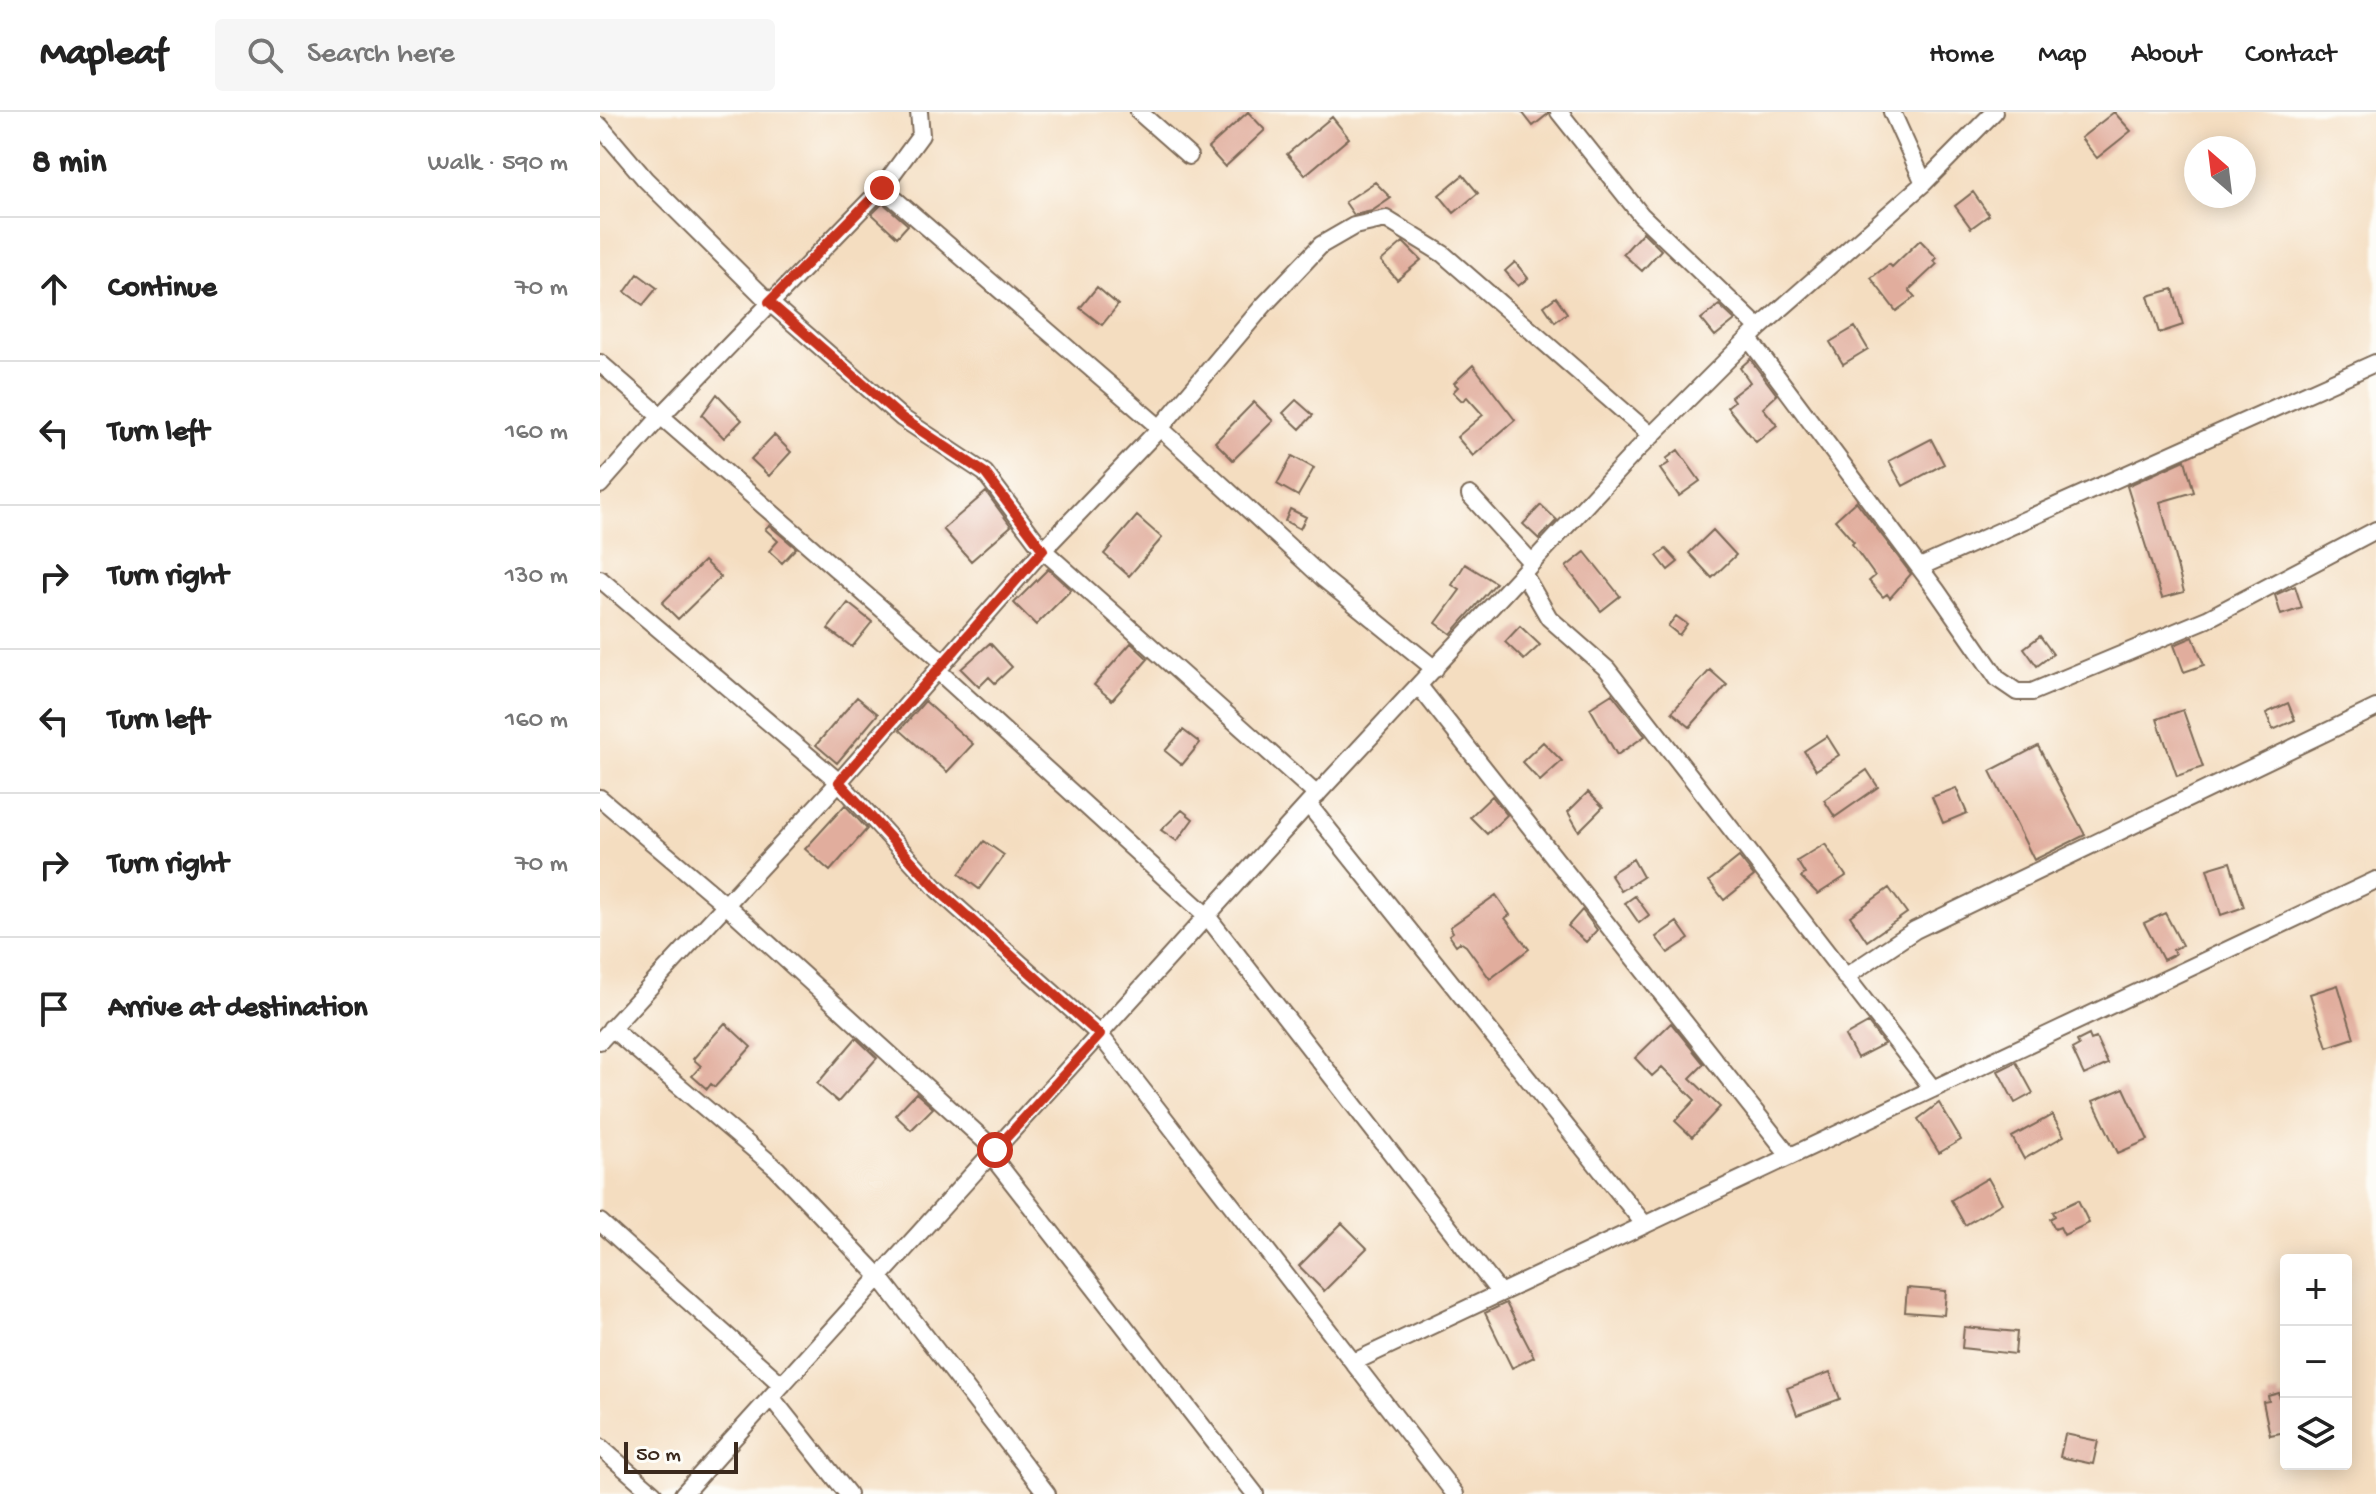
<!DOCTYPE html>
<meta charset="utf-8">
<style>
:root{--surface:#fff;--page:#f6f6f6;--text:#222;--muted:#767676;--line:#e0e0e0}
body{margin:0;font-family:"Gochi Hand",sans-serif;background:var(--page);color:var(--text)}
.controls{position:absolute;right:24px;bottom:24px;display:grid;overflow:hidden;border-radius:8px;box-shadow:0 4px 20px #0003}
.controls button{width:72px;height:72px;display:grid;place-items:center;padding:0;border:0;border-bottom:2px solid var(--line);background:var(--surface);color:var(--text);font:40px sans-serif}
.compass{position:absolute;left:1584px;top:24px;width:72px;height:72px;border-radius:50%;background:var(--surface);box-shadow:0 4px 20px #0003;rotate:332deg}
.scale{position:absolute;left:24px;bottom:20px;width:114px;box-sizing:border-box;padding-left:8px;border:4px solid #3b2a1e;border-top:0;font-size:22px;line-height:28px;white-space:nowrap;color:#3b2a1e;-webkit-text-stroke:6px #fdfcf7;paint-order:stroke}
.stop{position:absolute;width:24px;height:24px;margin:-18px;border:6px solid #c8321e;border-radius:50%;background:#fff}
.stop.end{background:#c8321e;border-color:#fff;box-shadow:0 2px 8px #0008}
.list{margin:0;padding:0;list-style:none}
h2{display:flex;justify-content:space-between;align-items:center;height:104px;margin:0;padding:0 32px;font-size:34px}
h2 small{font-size:26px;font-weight:400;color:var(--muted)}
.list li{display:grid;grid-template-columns:52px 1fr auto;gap:24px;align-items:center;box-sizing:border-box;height:144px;padding:0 32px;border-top:2px solid var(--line)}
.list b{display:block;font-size:30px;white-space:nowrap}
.list em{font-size:26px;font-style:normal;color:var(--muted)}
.icon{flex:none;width:44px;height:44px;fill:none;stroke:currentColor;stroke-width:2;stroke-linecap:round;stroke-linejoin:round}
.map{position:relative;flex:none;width:1776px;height:1382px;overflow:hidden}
header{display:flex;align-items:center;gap:48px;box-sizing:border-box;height:112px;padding:0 40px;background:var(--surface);border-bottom:2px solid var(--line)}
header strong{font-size:38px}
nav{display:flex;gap:44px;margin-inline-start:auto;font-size:28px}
.search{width:560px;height:72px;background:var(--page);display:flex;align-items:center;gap:20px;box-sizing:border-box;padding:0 28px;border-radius:8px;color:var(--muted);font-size:30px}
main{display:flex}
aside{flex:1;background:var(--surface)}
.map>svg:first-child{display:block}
.building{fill:#e1ad9d}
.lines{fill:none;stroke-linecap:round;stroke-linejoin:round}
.minor-casing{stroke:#7c6957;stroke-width:20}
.minor{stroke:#fff;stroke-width:16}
.route{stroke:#c8321e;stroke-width:10}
</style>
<header>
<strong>Mapleaf</strong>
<div class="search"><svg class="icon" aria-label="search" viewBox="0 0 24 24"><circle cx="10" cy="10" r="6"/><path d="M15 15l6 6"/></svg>Search here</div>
<nav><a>Home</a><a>Map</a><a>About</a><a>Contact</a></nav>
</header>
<main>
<aside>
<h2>8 min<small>Walk · 590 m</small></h2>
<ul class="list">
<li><svg class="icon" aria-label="ahead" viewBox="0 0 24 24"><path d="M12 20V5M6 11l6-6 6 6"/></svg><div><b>Continue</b></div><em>70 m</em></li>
<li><svg class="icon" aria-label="left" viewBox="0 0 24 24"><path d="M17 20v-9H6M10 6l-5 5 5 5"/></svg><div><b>Turn left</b></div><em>160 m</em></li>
<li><svg class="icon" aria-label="right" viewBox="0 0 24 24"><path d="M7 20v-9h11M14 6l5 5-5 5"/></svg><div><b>Turn right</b></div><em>130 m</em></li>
<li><svg class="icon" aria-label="left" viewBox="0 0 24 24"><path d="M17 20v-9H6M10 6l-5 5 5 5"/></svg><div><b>Turn left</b></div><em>160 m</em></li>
<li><svg class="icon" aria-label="right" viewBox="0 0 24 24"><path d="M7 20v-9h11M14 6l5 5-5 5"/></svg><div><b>Turn right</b></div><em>70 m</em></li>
<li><svg class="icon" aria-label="arrive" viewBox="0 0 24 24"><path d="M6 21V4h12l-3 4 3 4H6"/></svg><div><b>Arrive at destination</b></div></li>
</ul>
</aside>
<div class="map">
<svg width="1776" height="1382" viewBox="0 0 1776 1382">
<rect width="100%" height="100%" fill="#fdfcf7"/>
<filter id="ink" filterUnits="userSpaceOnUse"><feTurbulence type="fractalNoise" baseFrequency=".0125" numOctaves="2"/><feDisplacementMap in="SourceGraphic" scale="16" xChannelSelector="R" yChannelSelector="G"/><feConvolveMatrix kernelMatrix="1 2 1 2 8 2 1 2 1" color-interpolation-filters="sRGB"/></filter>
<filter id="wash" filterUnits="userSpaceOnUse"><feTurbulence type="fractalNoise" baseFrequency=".006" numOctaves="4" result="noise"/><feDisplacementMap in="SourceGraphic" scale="32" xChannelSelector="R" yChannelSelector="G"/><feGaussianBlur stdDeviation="1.8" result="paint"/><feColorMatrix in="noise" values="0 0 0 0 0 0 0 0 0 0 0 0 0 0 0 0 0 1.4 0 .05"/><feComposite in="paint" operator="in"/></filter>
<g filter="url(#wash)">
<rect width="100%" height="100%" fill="#f4ddc0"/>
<g id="blocks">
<path class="building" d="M 648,0 L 665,18 L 625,55 L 608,36 Z
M 922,0 L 948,0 L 948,2 L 933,14 Z
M 1514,0 L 1531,19 L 1497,46 L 1481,26 Z
M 732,5 L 749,26 L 705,63 L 687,42 Z
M 863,63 L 878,81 L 854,101 L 839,83 Z
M 775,70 L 791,86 L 772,99 L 754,103 L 745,90 Z
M 1373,80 L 1389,103 L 1371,116 L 1355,94 Z
M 283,91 L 308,113 L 297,125 L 272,102 Z
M 1043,120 L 1061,138 L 1042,159 L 1023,142 Z
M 1320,128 L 1337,146 L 1334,149 L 1337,152 L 1309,178 L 1315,185 L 1296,199 L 1271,166 L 1289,152 L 1292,155 Z
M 803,130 L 821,148 L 797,168 L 781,149 Z
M 915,150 L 928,166 L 918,174 L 905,159 Z
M 38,162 L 57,176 L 43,193 L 25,180 Z
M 497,175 L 518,193 L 502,213 L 480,196 Z
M 1573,177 L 1583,213 L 1559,221 L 1548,184 Z
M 956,185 L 967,201 L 955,210 L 944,194 Z
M 1119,193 L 1135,208 L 1115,224 L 1101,207 Z
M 1255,215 L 1268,237 L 1243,252 L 1230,230 Z
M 1150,247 L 1177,283 L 1163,296 L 1177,313 L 1156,330 L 1127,295 L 1134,289 L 1131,285 L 1150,270 L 1140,256 Z
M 873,253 L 915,308 L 873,344 L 857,325 L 883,303 L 867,285 L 862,289 L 853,280 L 858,275 L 854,271 Z
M 117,282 L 142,308 L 124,326 L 102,303 Z
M 696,288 L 713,303 L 700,317 L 683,301 Z
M 654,290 L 673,309 L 633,348 L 615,330 Z
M 174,323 L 191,340 L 169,364 L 151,347 Z
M 1331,327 L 1344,352 L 1303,374 L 1289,349 Z
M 1078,338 L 1100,369 L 1079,384 L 1060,357 L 1069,351 L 1066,347 Z
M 692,344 L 714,356 L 698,384 L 677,372 Z
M 1585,348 L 1594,380 L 1560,390 L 1584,480 L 1562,486 L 1527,374 Z
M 386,380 L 411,414 L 371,449 L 343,417 Z
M 1256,389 L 1311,462 L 1290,486 L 1287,482 L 1283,485 L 1269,469 L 1275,464 L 1252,432 L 1254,430 L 1235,408 Z
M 941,393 L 957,408 L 939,427 L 923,412 Z
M 690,397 L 706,405 L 700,417 L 685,409 Z
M 537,404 L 562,426 L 529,464 L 504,442 Z
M 169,413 L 196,436 L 182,451 L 169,439 L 178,429 L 165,417 Z
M 1113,418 L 1136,443 L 1112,466 L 1089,441 Z
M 1066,437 L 1078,450 L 1068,458 L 1057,444 Z
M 985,440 L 1020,484 L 1001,499 L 966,455 Z
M 104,449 L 121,465 L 78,507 L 62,491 Z
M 865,452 L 896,471 L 851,522 L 836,511 L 860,478 L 852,473 Z
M 448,457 L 471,478 L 436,513 L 414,491 Z
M 1695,474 L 1702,496 L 1681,503 L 1675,483 Z
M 248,491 L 272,510 L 252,535 L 228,517 Z
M 1076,504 L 1087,512 L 1079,523 L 1068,514 Z
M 920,514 L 940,533 L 924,548 L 905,530 Z
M 1440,524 L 1453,542 L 1437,554 L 1424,536 Z
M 1593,525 L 1604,553 L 1584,560 L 1574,533 Z
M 390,531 L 412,555 L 395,571 L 389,565 L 379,575 L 361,557 Z
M 531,531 L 548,547 L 512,588 L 494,573 Z
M 1110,558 L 1127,573 L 1090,615 L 1072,600 Z
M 1012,582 L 1045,624 L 1017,643 L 990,596 Z
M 257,585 L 278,602 L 237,651 L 216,633 Z
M 325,589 L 373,632 L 347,660 L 300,618 Z
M 1688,591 L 1695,608 L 1673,618 L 1666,601 Z
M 1583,598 L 1603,655 L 1577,664 L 1557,607 Z
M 583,618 L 600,631 L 582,653 L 565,639 Z
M 1227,624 L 1239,643 L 1216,658 L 1204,639 Z
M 943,630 L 962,649 L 940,669 L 922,650 Z
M 1438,634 L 1485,723 L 1434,748 L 1390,659 Z
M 1267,658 L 1278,675 L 1235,705 L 1224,688 Z
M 1356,676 L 1367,701 L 1343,711 L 1332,685 Z
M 988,680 L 1003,695 L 979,719 L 968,700 Z
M 892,684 L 907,703 L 887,722 L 870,705 Z
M 245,693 L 267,717 L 230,759 L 205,737 Z
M 582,698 L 593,707 L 577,729 L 561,718 Z
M 384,729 L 404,743 L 379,777 L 359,762 Z
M 1225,732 L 1246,764 L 1218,782 L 1201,765 L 1205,762 L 1197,749 Z
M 1139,745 L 1154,764 L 1124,788 L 1109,769 Z
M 1033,747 L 1043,765 L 1021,779 L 1010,762 Z
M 1630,750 L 1644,795 L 1621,803 L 1607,757 Z
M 1289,776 L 1307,801 L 1267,829 L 1250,804 Z
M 896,783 L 910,803 L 905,806 L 929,837 L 890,867 L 866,834 L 860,830 L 856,833 L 849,823 L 853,820 L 850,815 Z
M 1035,784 L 1049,803 L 1039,811 L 1025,791 Z
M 982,798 L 997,818 L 986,830 L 968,814 Z
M 1565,801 L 1582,833 L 1573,838 L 1575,842 L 1563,848 L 1544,811 Z
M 1077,810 L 1089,827 L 1068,841 L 1056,825 Z
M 1738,873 L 1754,926 L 1727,935 L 1710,882 Z
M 125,911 L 151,935 L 115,975 L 111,972 L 107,977 L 92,964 L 101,954 L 93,947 Z
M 1071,911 L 1104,952 L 1090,966 L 1120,995 L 1092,1025 L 1075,1009 L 1095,988 L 1062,955 L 1052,964 L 1035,946 Z
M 1268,911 L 1284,932 L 1257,946 L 1245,924 Z
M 1489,923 L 1491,928 L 1496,926 L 1508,952 L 1484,963 L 1472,937 L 1479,933 L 1477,929 Z
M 256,926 L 277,946 L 238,990 L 217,972 Z
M 1416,950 L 1433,981 L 1415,991 L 1398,959 Z
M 1524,976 L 1548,1028 L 1518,1041 L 1493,989 Z
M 316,981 L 333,996 L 311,1018 L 295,1003 Z
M 1339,991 L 1361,1028 L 1339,1041 L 1318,1007 Z
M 1452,1003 L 1464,1024 L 1424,1047 L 1412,1025 Z
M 1388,1066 L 1402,1091 L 1365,1113 L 1351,1088 Z
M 1478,1088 L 1489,1111 L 1464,1123 L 1460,1115 L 1455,1117 L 1450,1107 L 1455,1104 L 1453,1100 Z
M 742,1111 L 767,1136 L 724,1179 L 699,1154 Z
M 1307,1176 L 1346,1179 L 1344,1203 L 1305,1200 Z
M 906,1191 L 934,1245 L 912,1256 L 885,1201 Z
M 1364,1215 L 1417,1220 L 1415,1242 L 1362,1236 Z
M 1230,1260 L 1240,1287 L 1197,1303 L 1187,1276 Z
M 1679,1281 L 1680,1287 L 1686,1285 L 1686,1320 L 1670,1323 L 1663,1290 L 1669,1289 L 1668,1284 Z
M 1465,1322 L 1498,1329 L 1493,1352 L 1460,1345 Z"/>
</g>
</g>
<g filter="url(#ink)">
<use href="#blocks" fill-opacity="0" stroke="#7c6957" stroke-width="2"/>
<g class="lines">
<g class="minor-casing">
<path id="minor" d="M 319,0 L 321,23 L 282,76 L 560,316 L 724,467 L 835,557
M 539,0 L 589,44
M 959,0 L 1041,103 L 1159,216
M 1292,0 L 1324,71
M 0,14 L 45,67 L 169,190 L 302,306 L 385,361 L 443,438 L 239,670 L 0,929
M 1149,227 L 1337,479 L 1398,567 L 1417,580 L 1432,580 L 1607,507 L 1776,418
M 0,251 L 344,551
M 0,373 L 61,304 L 282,76
M 870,383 L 932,451
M 1320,455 L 1775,251
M 923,461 L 949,506 L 1007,557 L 1333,977
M 0,467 L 239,670 L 338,778 L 500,923 L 855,1382
M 337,558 L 607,804 L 900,1181
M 819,574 L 1190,1044
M 717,683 L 443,438 L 560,316 L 664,193 L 721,133 L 754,114 L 786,107 L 843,142 L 1052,324
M 0,686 L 126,793 L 395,1038
M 708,692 L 1045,1113
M 1245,865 L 1315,818 L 1776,596
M 11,916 L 177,1057 L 279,1164 L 447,1382
M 391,1043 L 655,1382
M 0,1110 L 182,1273
M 756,1249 L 1776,768
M 171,1285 L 248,1382
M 0,1335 L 54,1382
M 83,1382 L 708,692 L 1036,339 L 1159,216 L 1324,71 L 1394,0"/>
</g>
<use href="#minor" class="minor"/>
</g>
</g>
<g class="lines" filter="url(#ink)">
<path class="route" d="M 282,76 L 169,190 L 302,306 L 385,361 L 443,438 L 239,670 L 338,778 L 500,923 L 395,1038"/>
</g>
</svg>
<div class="controls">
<button>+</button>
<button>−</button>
<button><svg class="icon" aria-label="layers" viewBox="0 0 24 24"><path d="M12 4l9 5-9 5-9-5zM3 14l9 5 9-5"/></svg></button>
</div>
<svg class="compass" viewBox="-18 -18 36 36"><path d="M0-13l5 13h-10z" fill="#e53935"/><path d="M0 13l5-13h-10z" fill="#767676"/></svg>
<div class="scale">50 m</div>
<div class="stop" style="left:395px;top:1038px"></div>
<div class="stop end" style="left:282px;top:76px"></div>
</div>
</main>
